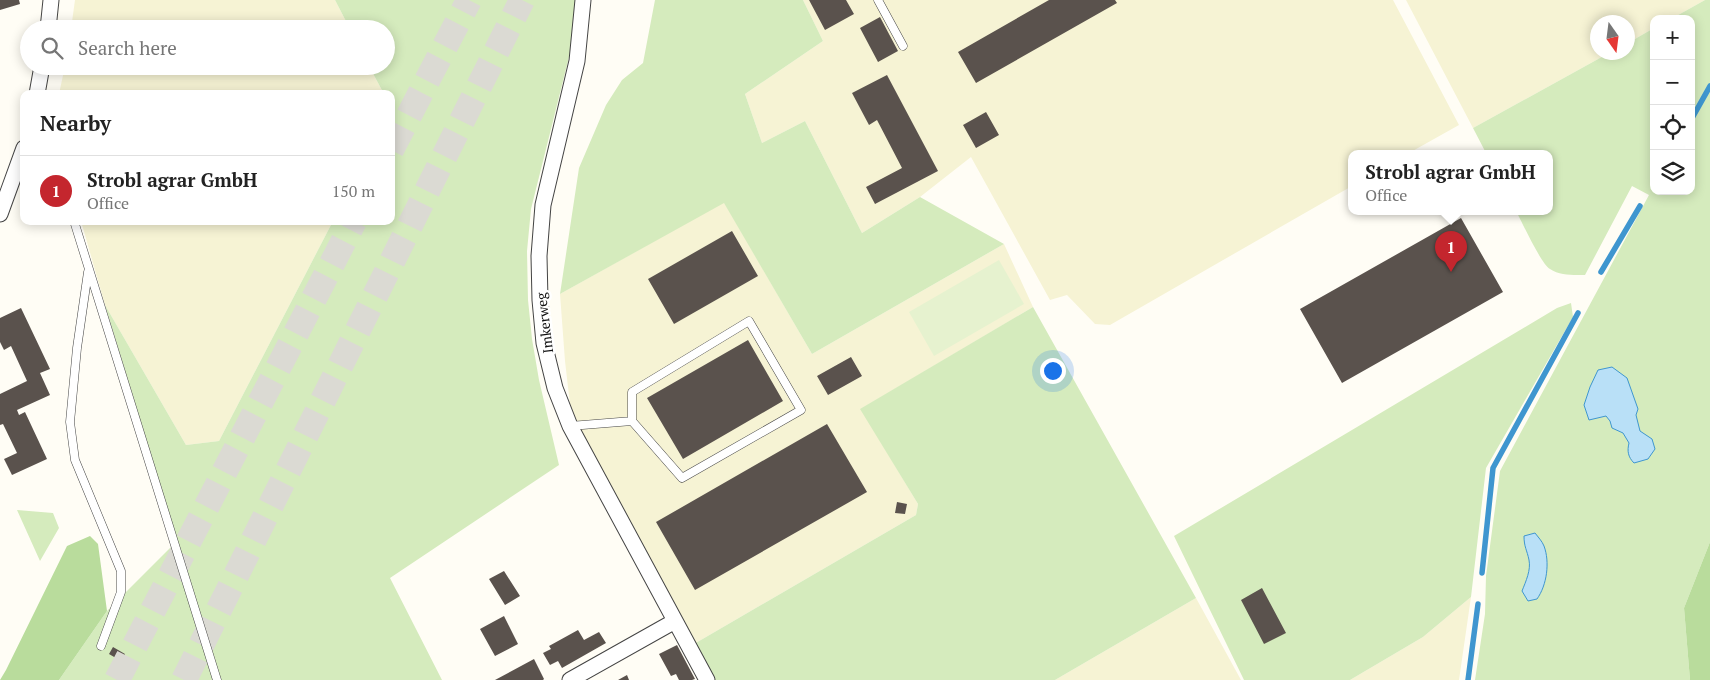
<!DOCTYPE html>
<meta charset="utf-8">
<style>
:root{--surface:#fff;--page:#f2f2f2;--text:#222;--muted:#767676;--line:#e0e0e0;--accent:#c4262e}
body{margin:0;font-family:"PT Serif",serif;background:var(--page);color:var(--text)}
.controls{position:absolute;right:15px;top:15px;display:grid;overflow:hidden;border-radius:10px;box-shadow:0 2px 12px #0003}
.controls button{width:45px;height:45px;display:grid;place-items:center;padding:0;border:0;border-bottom:1px solid var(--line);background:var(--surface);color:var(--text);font:25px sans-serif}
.compass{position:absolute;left:1590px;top:15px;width:45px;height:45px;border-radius:50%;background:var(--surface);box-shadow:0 2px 12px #0003;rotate:166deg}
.you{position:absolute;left:1052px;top:370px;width:18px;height:18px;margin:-12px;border:4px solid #fff;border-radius:50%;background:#1a73e8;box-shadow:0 0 0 8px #1a73e833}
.badge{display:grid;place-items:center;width:32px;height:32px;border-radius:50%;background:var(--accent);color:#fff;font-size:16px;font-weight:700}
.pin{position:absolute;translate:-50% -41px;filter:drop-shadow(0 1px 2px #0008)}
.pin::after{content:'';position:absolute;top:26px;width:18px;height:15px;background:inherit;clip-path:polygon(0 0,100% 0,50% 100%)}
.popup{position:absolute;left:1348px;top:150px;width:205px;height:65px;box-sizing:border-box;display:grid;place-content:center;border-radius:10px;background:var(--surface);filter:drop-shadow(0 1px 4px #0005);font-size:16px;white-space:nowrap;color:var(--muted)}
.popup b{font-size:19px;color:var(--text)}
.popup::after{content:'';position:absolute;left:50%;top:100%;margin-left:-10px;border:10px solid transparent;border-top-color:var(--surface)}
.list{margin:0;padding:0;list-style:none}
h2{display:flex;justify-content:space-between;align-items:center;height:65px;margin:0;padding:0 20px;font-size:21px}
h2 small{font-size:16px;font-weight:400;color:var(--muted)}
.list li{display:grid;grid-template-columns:32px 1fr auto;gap:15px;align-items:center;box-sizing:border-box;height:70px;padding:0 20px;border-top:1px solid var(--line)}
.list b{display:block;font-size:19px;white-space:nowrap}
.list p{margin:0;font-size:16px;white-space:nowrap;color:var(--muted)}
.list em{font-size:16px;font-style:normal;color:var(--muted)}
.icon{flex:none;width:28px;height:28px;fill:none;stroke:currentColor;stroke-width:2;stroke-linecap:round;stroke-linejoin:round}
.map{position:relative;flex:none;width:1710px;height:680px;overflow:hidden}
.search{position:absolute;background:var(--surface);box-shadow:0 2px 12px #0003;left:20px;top:20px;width:375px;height:55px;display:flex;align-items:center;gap:12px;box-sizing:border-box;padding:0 18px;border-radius:28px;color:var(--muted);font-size:19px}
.panel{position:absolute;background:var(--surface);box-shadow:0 2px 12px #0003;left:20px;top:90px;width:375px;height:135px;border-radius:10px}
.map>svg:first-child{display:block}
.farmland{fill:#f6f3d4}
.green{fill:#d5ebbd}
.forest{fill:#b9dc9c}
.pitch{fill:#e6f2cf}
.water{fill:#b9e0f7;stroke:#3f96cf}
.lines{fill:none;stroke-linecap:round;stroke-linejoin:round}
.stream{stroke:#3f96cf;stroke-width:5.5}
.building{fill:#5a524d}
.motorway-tunnel{stroke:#dbdad3;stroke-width:26;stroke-dasharray:26 13;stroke-linecap:butt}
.service-casing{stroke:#444;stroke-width:9}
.minor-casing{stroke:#444;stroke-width:17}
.service{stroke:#fff;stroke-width:8}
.minor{stroke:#fff;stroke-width:15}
.labels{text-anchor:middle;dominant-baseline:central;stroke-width:5;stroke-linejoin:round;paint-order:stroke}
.street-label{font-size:14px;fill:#111;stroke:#fff}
</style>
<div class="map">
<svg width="1710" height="680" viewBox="0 0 1710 680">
<rect width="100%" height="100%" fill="#fffdf5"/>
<path class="farmland" d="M 75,0 L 335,0 L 350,29 L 71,29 Z
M 803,0 L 1393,0 L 1459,125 L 1409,153 L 1352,153 L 1352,186 L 1110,325 L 1095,324 L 1067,295 L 1050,300 L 971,157 L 920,197 L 862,233 L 805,121 L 762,143 L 745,94 L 823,41 Z
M 1406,0 L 1705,0 L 1671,19 L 1654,19 L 1654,28 L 1628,43 L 1628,22 L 1598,22 L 1598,52 L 1609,53 L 1473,128 Z
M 65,66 L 369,66 L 384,94 L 59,94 Z
M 724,202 L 812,354 L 1004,244 L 1033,307 L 861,409 L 918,504 L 916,515 L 694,644 L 571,413 L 565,361 L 560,294 Z
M 81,221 L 333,221 L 219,441 L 186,445 L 105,305 Z
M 1471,597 L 1459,680 L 1350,680 L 1423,637 Z
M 1196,598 L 1241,680 L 1055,680 Z"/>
<path class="green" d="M 335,0 L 576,0 L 572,45 L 531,209 L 527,251 L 528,300 L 532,339 L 539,380 L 559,465 L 390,578 L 442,680 L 59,680 L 107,611 L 177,541 L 105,305 L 186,445 L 219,441 L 333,221 L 391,221 L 391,94 L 384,94 L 369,66 L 386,66 L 386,29 L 350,29 Z
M 655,0 L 803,0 L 823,41 L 745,94 L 762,143 L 805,121 L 862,233 L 920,197 L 1004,244 L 812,354 L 724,203 L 560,294 L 579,168 L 606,105 L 622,80 L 643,63 Z
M 1705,0 L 1710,0 L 1710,542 L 1684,608 L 1690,680 L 1475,680 L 1485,614 L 1486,576 L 1500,471 L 1649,195 L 1632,186 L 1585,275 C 1574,275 1560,276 1550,269 C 1541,264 1522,222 1516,211 L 1550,211 L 1550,153 L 1486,153 L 1473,128 L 1609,53 L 1628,52 L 1628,43 L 1654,28 L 1654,191 L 1691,191 L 1691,19 L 1671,19 Z
M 1571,303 L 1573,317 L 1486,468 L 1471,597 L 1423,637 L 1350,680 L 1244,680 L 1174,536 L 1557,308 Z
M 1033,307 L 1196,598 L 1055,680 L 713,680 L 694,644 L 916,515 L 918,504 L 860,409 Z
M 17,510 L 53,513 L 59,528 L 40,561 Z"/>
<path class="forest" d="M 90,536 L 98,544 L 107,611 L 59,680 L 0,680 L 6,670 L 67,546 Z
M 1710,542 L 1710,680 L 1690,680 L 1684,608 Z"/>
<path class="pitch" d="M 999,260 L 1024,304 L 934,356 L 909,312 Z"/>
<path class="water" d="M 1612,367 L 1627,378 L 1638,409 L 1636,415 L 1640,431 L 1652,439 L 1655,449 L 1648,459 L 1634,463 C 1628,457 1627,451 1629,443 L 1623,433 L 1612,428 L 1610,421 L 1606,416 L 1589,420 L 1584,405 L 1590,387 L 1598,370 Z
M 1535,533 C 1538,537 1542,541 1544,546 C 1550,562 1547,585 1537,599 L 1528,601 L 1522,591 C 1526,581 1531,570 1529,560 C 1527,550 1524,547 1524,536 Z"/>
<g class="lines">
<path class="stream" d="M 1691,120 L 1710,86
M 1601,272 L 1640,206
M 1482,573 L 1493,468 L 1578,313
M 1468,680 L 1478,604"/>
</g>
<path class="building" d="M 0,0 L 19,0 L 20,4 L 0,10 Z
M 809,0 L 846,0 L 854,14 L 825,30 Z
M 1049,0 L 1115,0 L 1117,3 L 976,83 L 958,52 Z
M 880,17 L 898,51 L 878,62 L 860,28 Z
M 887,75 L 938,171 L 875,204 L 866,187 L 902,168 L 877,120 L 869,125 L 852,93 Z
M 986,112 L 999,135 L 976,148 L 963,125 Z
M 1461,218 L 1503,292 L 1342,383 L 1300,309 Z
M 732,231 L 758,276 L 674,324 L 648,279 Z
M 21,308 L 50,369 L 40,373 L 50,395 L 17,410 L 19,415 L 25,412 L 47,459 L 12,475 L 4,459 L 17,453 L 3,424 L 0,425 L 0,394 L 27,381 L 11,346 L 4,350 L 0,342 L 0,318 Z
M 748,340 L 783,401 L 683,459 L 647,398 Z
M 851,357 L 862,376 L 828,395 L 817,376 Z
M 827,424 L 867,492 L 695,590 L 656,522 Z
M 897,502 L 907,504 L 905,514 L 895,513 Z
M 504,571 L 520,596 L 505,605 L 489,579 Z
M 1262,588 L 1286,633 L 1264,644 L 1241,600 Z
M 504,616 L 518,644 L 495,656 L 480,629 Z
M 578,630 L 584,640 L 599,632 L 606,643 L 562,668 L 558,661 L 550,665 L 543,653 L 551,649 L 549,646 Z
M 677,645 L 695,679 L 692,680 L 679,680 L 676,674 L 671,676 L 659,654 Z
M 113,647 L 125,654 L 121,661 L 109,654 Z
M 534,659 L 544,679 L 543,680 L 495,680 Z
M 627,675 L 629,680 L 618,680 Z"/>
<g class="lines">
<path class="motorway-tunnel" d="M 391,150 L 469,0
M 117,680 L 354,221
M 184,680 L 522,0"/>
<g class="service-casing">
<path id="service" d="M 878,0 L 903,46
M 74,221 L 217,680
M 88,272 L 77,348 L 70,422 L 75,460 L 121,571 L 121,592 L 101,646
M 570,426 L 632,421 L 682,478 L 801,410 L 749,321 L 632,392 L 632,421"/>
</g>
<g class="minor-casing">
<path id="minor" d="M 583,0 L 577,61 L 543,205 L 539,256 L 540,300 L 544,343 L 555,388 L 570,426 L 707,680
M 48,29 L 51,0
M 37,94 L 42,66
M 0,214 L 24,148
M 570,680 L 675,621"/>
</g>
<use href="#service" class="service"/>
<use href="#minor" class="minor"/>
</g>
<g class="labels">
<g class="street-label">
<text transform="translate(544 323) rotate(-97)">Imkerweg</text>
</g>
</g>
</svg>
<div class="controls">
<button>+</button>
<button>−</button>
<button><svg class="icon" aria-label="locate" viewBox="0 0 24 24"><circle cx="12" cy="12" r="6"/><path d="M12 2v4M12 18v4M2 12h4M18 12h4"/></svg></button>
<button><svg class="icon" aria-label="layers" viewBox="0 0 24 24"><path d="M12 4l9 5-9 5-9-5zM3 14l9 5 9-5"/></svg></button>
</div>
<svg class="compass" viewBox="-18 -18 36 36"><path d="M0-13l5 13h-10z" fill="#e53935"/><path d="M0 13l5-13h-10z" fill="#767676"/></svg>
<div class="you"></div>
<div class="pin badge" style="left:1451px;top:272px">1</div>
<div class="popup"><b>Strobl agrar GmbH</b>Office</div>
<div class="search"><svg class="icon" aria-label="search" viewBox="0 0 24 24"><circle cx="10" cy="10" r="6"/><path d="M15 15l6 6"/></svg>Search here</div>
<section class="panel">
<h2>Nearby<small></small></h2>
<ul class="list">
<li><span class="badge">1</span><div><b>Strobl agrar GmbH</b><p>Office</p></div><em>150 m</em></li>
</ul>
</section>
</div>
